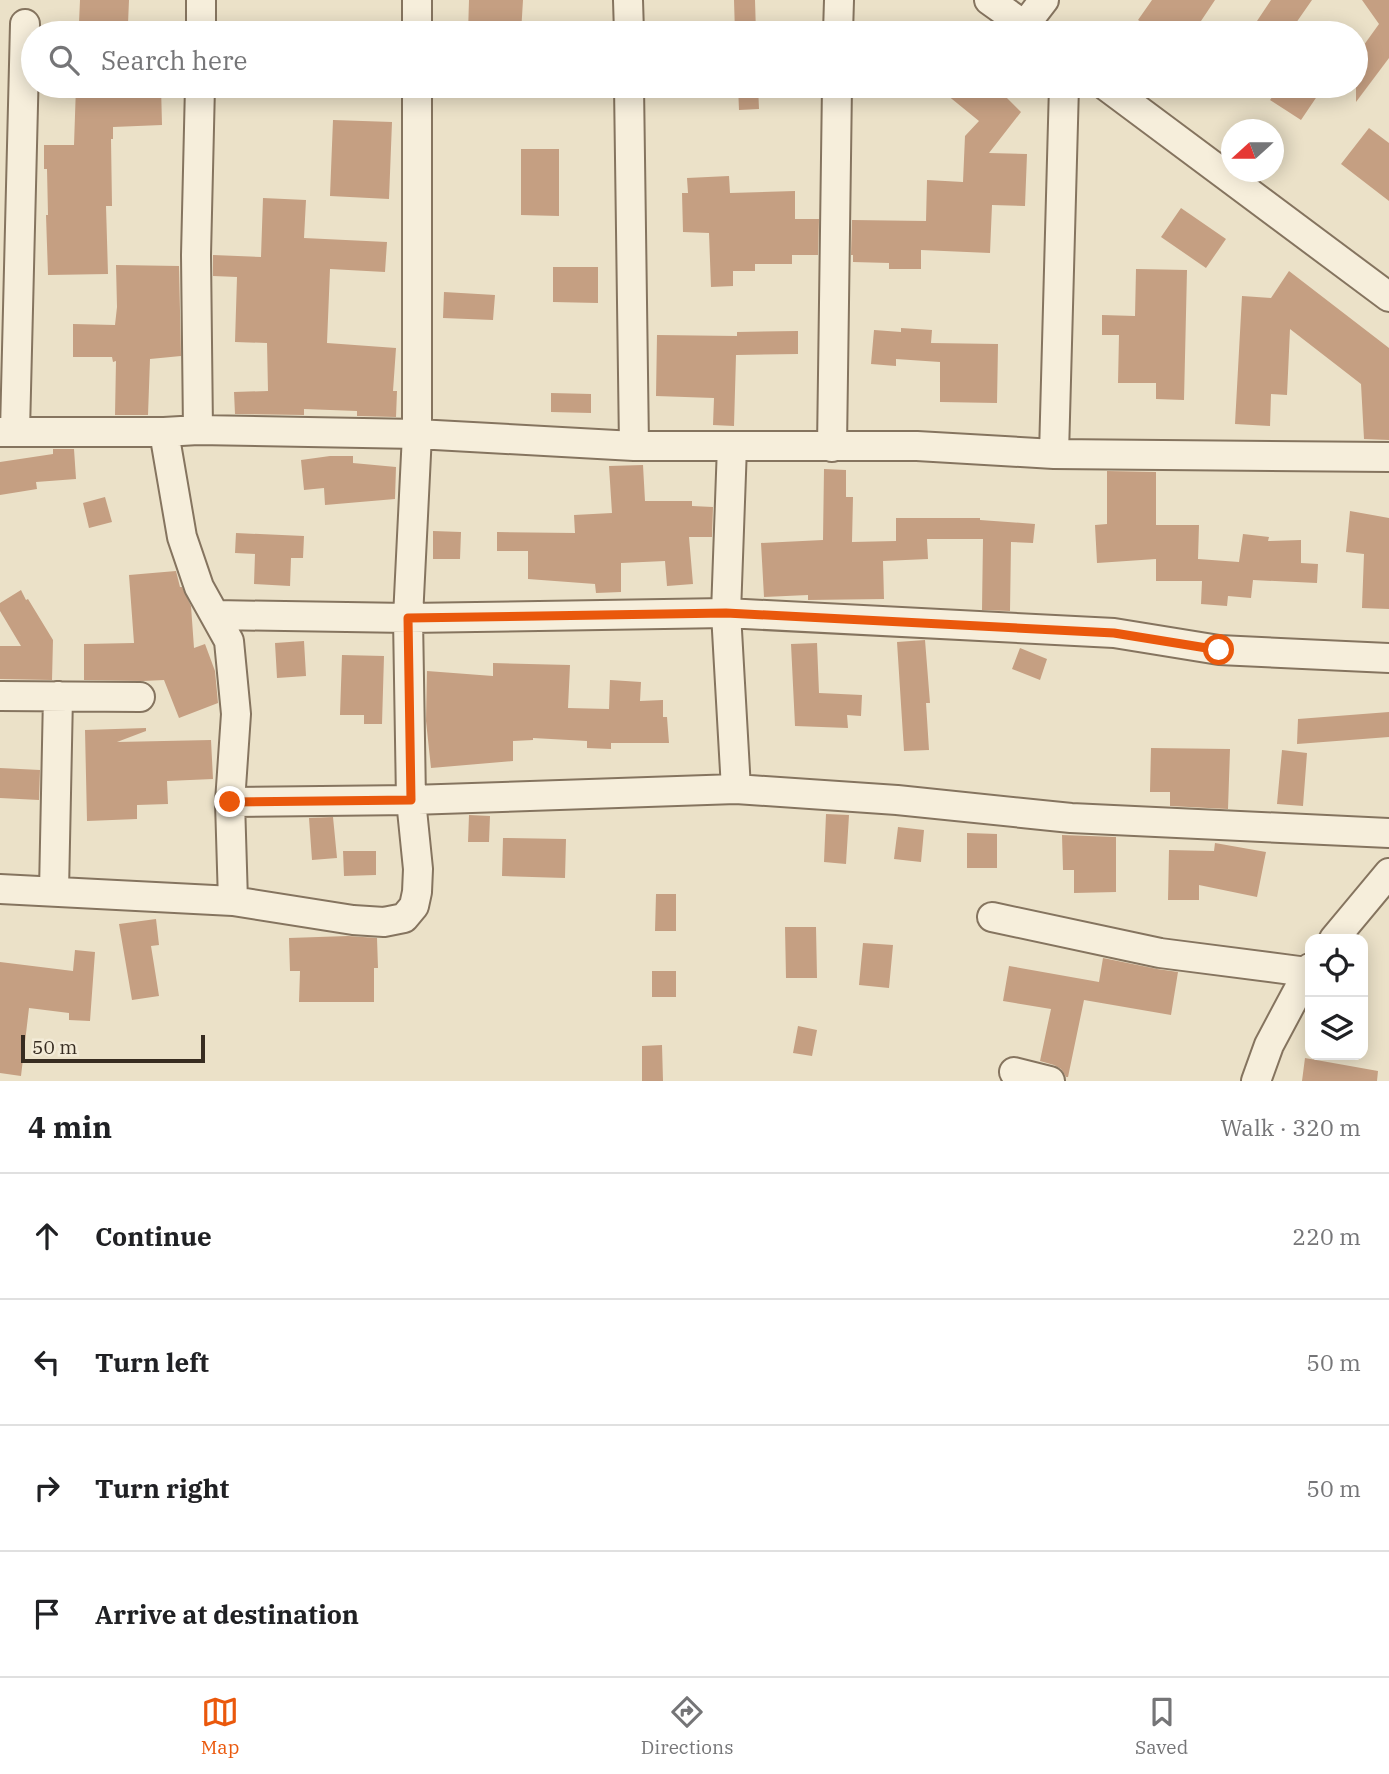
<!DOCTYPE html>
<meta charset="utf-8">
<style>
:root{--surface:#fff;--page:#f6f6f6;--text:#202124;--muted:#757577;--line:#e0e0e0;--accent:#ea580c}
body{margin:0;font-family:"IBM Plex Serif",serif;background:var(--page);color:var(--text)}
.controls{position:absolute;right:21px;bottom:21px;display:grid;overflow:hidden;border-radius:14px;box-shadow:0 4px 18px #0003}
.controls button{width:63px;height:63px;display:grid;place-items:center;padding:0;border:0;border-bottom:2px solid var(--line);background:var(--surface);color:var(--text);font:35px sans-serif}
.compass{position:absolute;left:1221px;top:119px;width:63px;height:63px;border-radius:50%;background:var(--surface);box-shadow:0 4px 18px #0003;rotate:249deg}
.scale{position:absolute;left:21px;bottom:18px;width:184px;box-sizing:border-box;padding-left:7px;border:4px solid #372c21;border-top:0;font-size:19px;line-height:24px;white-space:nowrap;color:#372c21;-webkit-text-stroke:5px #f3ebd7;paint-order:stroke}
.stop{position:absolute;width:21px;height:21px;margin:-16px;border:5px solid #ea580c;border-radius:50%;background:#fff}
.stop.end{background:#ea580c;border-color:#fff;box-shadow:0 2px 7px #0008}
.list{margin:0;padding:0;list-style:none}
h2{display:flex;justify-content:space-between;align-items:center;height:91px;margin:0;padding:0 28px;font-size:30px}
h2 small{font-size:23px;font-weight:400;color:var(--muted)}
.list li{display:grid;grid-template-columns:46px 1fr auto;gap:21px;align-items:center;box-sizing:border-box;height:126px;padding:0 28px;border-top:2px solid var(--line)}
.list b{display:block;font-size:26px;white-space:nowrap}
.list em{font-size:23px;font-style:normal;color:var(--muted)}
.icon{flex:none;width:38px;height:38px;fill:none;stroke:currentColor;stroke-width:2;stroke-linecap:round;stroke-linejoin:round}
.map{position:relative;flex:none;width:1389px;height:1081px;overflow:hidden}
.search{position:absolute;background:var(--surface);box-shadow:0 4px 18px #0003;left:21px;right:21px;top:21px;height:77px;display:flex;align-items:center;gap:18px;box-sizing:border-box;padding:0 24px;border-radius:38px;color:var(--muted);font-size:26px}
.sheet{height:595px;background:var(--surface)}
nav{display:flex;justify-content:space-around;align-items:center;box-sizing:border-box;height:98px;border-top:2px solid var(--line);background:var(--surface);font-size:19px;color:var(--muted)}
nav a{display:grid;justify-items:center;gap:4px}
nav .on{color:var(--accent)}
.map>svg:first-child{display:block}
.building{fill:#c59f82}
.lines{fill:none;stroke-linecap:round;stroke-linejoin:round}
.minor-casing{stroke:#85745f;stroke-width:32}
.minor{stroke:#f6eedb;stroke-width:28}
.route{stroke:#ea580c;stroke-width:9}
</style>
<div class="map">
<svg width="1389" height="1081" viewBox="0 0 1389 1081">
<rect width="100%" height="100%" fill="#ebe1c8"/>
<path class="building" d="M 80,0 L 129,0 L 128,24 L 79,23 Z
M 469,0 L 523,0 L 521,33 L 468,33 Z
M 734,0 L 755,0 L 756,33 L 735,33 Z
M 1152,0 L 1215,0 L 1193,33 L 1158,33 L 1138,20 Z
M 1271,0 L 1312,0 L 1289,33 L 1249,33 Z
M 1362,0 L 1389,0 L 1389,58 L 1356,102 L 1356,56 L 1379,24 Z
M 76,86 L 161,86 L 162,125 L 113,127 L 113,139 L 111,139 L 112,206 L 106,206 L 108,274 L 48,275 L 46,215 L 48,215 L 47,169 L 44,169 L 44,145 L 74,145 Z
M 738,86 L 758,86 L 759,109 L 739,110 Z
M 936,86 L 1017,86 L 1006,97 L 1021,112 L 989,153 L 1027,154 L 1025,206 L 992,205 L 990,253 L 921,250 L 921,269 L 889,269 L 889,263 L 853,262 L 853,255 L 851,255 L 852,220 L 926,221 L 927,180 L 963,182 L 965,136 L 979,121 Z
M 1280,86 L 1324,86 L 1301,120 L 1270,100 Z
M 333,120 L 392,122 L 389,199 L 330,196 Z
M 1369,128 L 1389,143 L 1389,201 L 1341,164 Z
M 521,149 L 559,149 L 559,216 L 521,215 Z
M 729,176 L 730,193 L 795,191 L 795,219 L 819,219 L 818,255 L 792,255 L 792,264 L 755,264 L 755,271 L 733,271 L 733,286 L 711,287 L 709,233 L 683,232 L 682,193 L 688,193 L 687,178 Z
M 263,198 L 306,200 L 304,238 L 387,242 L 385,272 L 330,269 L 327,343 L 396,348 L 393,391 L 397,391 L 396,417 L 357,416 L 357,411 L 304,409 L 304,415 L 235,414 L 234,392 L 268,391 L 267,343 L 235,342 L 237,277 L 213,276 L 213,255 L 261,257 Z
M 1181,208 L 1226,239 L 1206,268 L 1161,237 Z
M 116,265 L 179,266 L 181,356 L 150,359 L 148,415 L 115,415 L 116,361 L 113,362 L 112,357 L 73,357 L 73,324 L 115,325 L 117,307 Z
M 553,267 L 598,267 L 598,303 L 553,302 Z
M 1136,269 L 1187,270 L 1184,400 L 1156,399 L 1156,383 L 1118,383 L 1119,335 L 1102,335 L 1102,315 L 1135,316 Z
M 1289,271 L 1389,348 L 1389,440 L 1364,439 L 1361,384 L 1290,329 L 1287,395 L 1271,394 L 1270,426 L 1235,424 L 1242,296 L 1271,298 Z
M 444,292 L 495,295 L 493,320 L 443,318 Z
M 901,328 L 932,330 L 931,343 L 998,344 L 997,403 L 940,402 L 940,362 L 896,359 L 896,366 L 871,364 L 874,330 L 901,332 Z
M 798,331 L 798,354 L 736,355 L 734,426 L 713,425 L 714,398 L 656,396 L 657,335 L 737,336 L 737,332 Z
M 551,393 L 591,394 L 591,413 L 551,412 Z
M 53,449 L 74,449 L 76,479 L 36,482 L 37,489 L 0,495 L 0,462 L 53,454 Z
M 330,456 L 353,456 L 353,463 L 396,467 L 395,499 L 325,505 L 324,488 L 304,490 L 301,460 Z
M 643,465 L 645,501 L 692,501 L 692,506 L 713,507 L 712,537 L 689,537 L 693,584 L 667,586 L 665,561 L 621,563 L 621,592 L 596,593 L 595,584 L 528,579 L 528,551 L 497,551 L 497,532 L 575,533 L 574,515 L 612,513 L 609,466 Z
M 824,469 L 846,470 L 846,497 L 853,497 L 852,542 L 896,541 L 896,518 L 980,518 L 980,520 L 1035,524 L 1033,543 L 1011,542 L 1010,611 L 982,610 L 983,539 L 927,539 L 928,559 L 883,561 L 884,599 L 808,600 L 808,595 L 764,597 L 761,543 L 823,540 Z
M 1107,471 L 1156,472 L 1156,525 L 1199,525 L 1198,559 L 1239,562 L 1243,534 L 1269,537 L 1268,541 L 1301,540 L 1301,563 L 1318,564 L 1317,583 L 1253,580 L 1251,598 L 1228,596 L 1227,606 L 1201,604 L 1202,581 L 1156,581 L 1156,559 L 1097,563 L 1095,525 L 1107,524 Z
M 105,497 L 112,522 L 89,528 L 83,503 Z
M 1350,511 L 1389,518 L 1389,609 L 1362,608 L 1364,554 L 1346,552 Z
M 433,531 L 461,532 L 460,559 L 433,559 Z
M 236,533 L 304,536 L 303,558 L 291,558 L 290,586 L 254,584 L 255,554 L 235,553 Z
M 176,571 L 180,587 L 182,587 L 191,606 L 194,648 L 205,644 L 215,671 L 218,703 L 179,718 L 164,680 L 143,681 L 84,680 L 84,644 L 134,643 L 129,575 Z
M 21,590 L 26,600 L 28,599 L 53,640 L 52,680 L 0,679 L 0,646 L 21,646 L 0,611 L 0,603 Z
M 925,640 L 930,703 L 926,703 L 929,750 L 904,751 L 897,642 Z
M 304,641 L 306,676 L 277,678 L 275,643 Z
M 817,643 L 819,693 L 862,695 L 861,716 L 847,715 L 848,728 L 795,726 L 791,644 Z
M 1020,648 L 1047,659 L 1040,680 L 1012,669 Z
M 342,655 L 384,656 L 382,724 L 364,724 L 364,715 L 340,715 Z
M 493,663 L 570,665 L 568,708 L 609,709 L 610,680 L 641,682 L 640,701 L 663,700 L 663,717 L 667,717 L 669,743 L 611,743 L 611,749 L 587,748 L 587,741 L 533,738 L 533,740 L 513,741 L 513,761 L 431,768 L 426,721 L 427,671 L 493,676 Z
M 1389,712 L 1389,737 L 1297,744 L 1298,719 Z
M 146,728 L 146,731 L 117,742 L 211,740 L 213,779 L 167,781 L 168,804 L 137,805 L 137,819 L 87,821 L 85,730 Z
M 1151,748 L 1230,749 L 1228,809 L 1170,806 L 1170,792 L 1150,792 Z
M 1282,750 L 1307,753 L 1303,806 L 1277,804 Z
M 0,768 L 40,770 L 39,800 L 0,798 Z
M 826,814 L 849,815 L 846,864 L 824,862 Z
M 469,815 L 490,816 L 489,842 L 468,842 Z
M 333,817 L 337,858 L 312,860 L 309,818 Z
M 898,827 L 924,830 L 921,862 L 894,859 Z
M 967,833 L 997,834 L 997,868 L 967,868 Z
M 1062,835 L 1116,837 L 1116,892 L 1074,893 L 1074,870 L 1063,870 Z
M 503,838 L 566,839 L 565,878 L 502,876 Z
M 1215,843 L 1266,852 L 1257,897 L 1199,885 L 1199,900 L 1168,900 L 1169,850 L 1214,851 Z
M 343,851 L 376,851 L 376,875 L 344,876 Z
M 656,894 L 676,894 L 676,931 L 655,931 Z
M 156,919 L 159,945 L 151,946 L 159,996 L 132,1000 L 119,924 Z
M 785,927 L 816,927 L 817,978 L 786,978 Z
M 348,936 L 377,938 L 378,968 L 374,968 L 374,1002 L 299,1002 L 300,971 L 290,971 L 289,938 Z
M 863,943 L 893,945 L 889,988 L 859,985 Z
M 75,950 L 95,952 L 90,1021 L 69,1020 L 69,1013 L 29,1008 L 21,1076 L 0,1073 L 0,962 L 73,971 Z
M 1103,958 L 1157,969 L 1178,972 L 1171,1015 L 1084,1000 L 1068,1077 L 1066,1077 L 1061,1069 L 1054,1065 L 1040,1061 L 1051,1009 L 1003,1001 L 1009,966 L 1099,982 Z
M 652,971 L 676,971 L 676,997 L 652,997 Z
M 798,1026 L 817,1030 L 812,1056 L 793,1053 Z
M 662,1045 L 663,1081 L 642,1081 L 642,1046 Z
M 1305,1058 L 1378,1071 L 1377,1081 L 1302,1081 Z"/>
<g class="lines">
<g class="minor-casing">
<path id="minor" d="M 417,0 L 417,33
M 628,0 L 629,33
M 989,0 L 1035,33
M 1024,26 L 1044,0
M 201,33 L 201,0
M 838,33 L 839,0
M 629,86 L 634,446
M 1106,86 L 1389,297
M 198,430 L 196,255 L 200,86
M 15,431 L 25,24
M 0,432 L 164,432 L 198,430 L 417,434 L 634,446 L 917,446 L 1054,454 L 1389,457
M 164,432 L 182,537 L 199,587 L 229,641 L 236,714 L 230,802 L 233,901
M 732,446 L 726,613 L 736,789
M 832,447 L 837,86
M 1054,454 L 1064,86
M 215,615 L 408,618 L 726,613 L 1114,633 L 1219,650 L 1389,658
M 0,696 L 140,697
M 230,802 L 411,800 L 736,789 L 897,800 L 1071,818 L 1389,833
M 0,889 L 233,901 L 353,920 L 384,922 L 404,918 L 414,906 L 417,892 L 418,869 L 411,800 L 408,618 L 417,434 L 417,86
M 54,891 L 58,696
M 992,917 L 1160,953 L 1307,972
M 1334,939 L 1389,873
M 1014,1072 L 1050,1081
M 1256,1081 L 1269,1045 L 1310,968"/>
</g>
<use href="#minor" class="minor"/>
</g>
<g class="lines">
<path class="route" d="M 230,802 L 411,800 L 408,618 L 726,613 L 1114,633 L 1219,650"/>
</g>
</svg>
<div class="controls">
<button><svg class="icon" aria-label="locate" viewBox="0 0 24 24"><circle cx="12" cy="12" r="6"/><path d="M12 2v4M12 18v4M2 12h4M18 12h4"/></svg></button>
<button><svg class="icon" aria-label="layers" viewBox="0 0 24 24"><path d="M12 4l9 5-9 5-9-5zM3 14l9 5 9-5"/></svg></button>
</div>
<svg class="compass" viewBox="-18 -18 36 36"><path d="M0-13l5 13h-10z" fill="#e53935"/><path d="M0 13l5-13h-10z" fill="#757577"/></svg>
<div class="scale">50 m</div>
<div class="stop" style="left:1219px;top:650px"></div>
<div class="stop end" style="left:230px;top:802px"></div>
<div class="search"><svg class="icon" aria-label="search" viewBox="0 0 24 24"><circle cx="10" cy="10" r="6"/><path d="M15 15l6 6"/></svg>Search here</div>
</div>
<section class="sheet">
<h2>4 min<small>Walk · 320 m</small></h2>
<ul class="list">
<li><svg class="icon" aria-label="ahead" viewBox="0 0 24 24"><path d="M12 20V5M6 11l6-6 6 6"/></svg><div><b>Continue</b></div><em>220 m</em></li>
<li><svg class="icon" aria-label="left" viewBox="0 0 24 24"><path d="M17 20v-9H6M10 6l-5 5 5 5"/></svg><div><b>Turn left</b></div><em>50 m</em></li>
<li><svg class="icon" aria-label="right" viewBox="0 0 24 24"><path d="M7 20v-9h11M14 6l5 5-5 5"/></svg><div><b>Turn right</b></div><em>50 m</em></li>
<li><svg class="icon" aria-label="arrive" viewBox="0 0 24 24"><path d="M6 21V4h12l-3 4 3 4H6"/></svg><div><b>Arrive at destination</b></div></li>
</ul>
</section>
<nav>
<a class="on"><svg class="icon" aria-label="map" viewBox="0 0 24 24"><path d="M3 6l6-2 6 2 6-2v14l-6 2-6-2-6 2zM9 4v14M15 6v14"/></svg>Map</a>
<a><svg class="icon" aria-label="directions" viewBox="0 0 24 24"><path d="M12 3l9 9-9 9-9-9zM9 14v-3h6M13 9l2 2-2 2"/></svg>Directions</a>
<a><svg class="icon" aria-label="saved" viewBox="0 0 24 24"><path d="M7 4h10v16l-5-4-5 4z"/></svg>Saved</a>
</nav>
